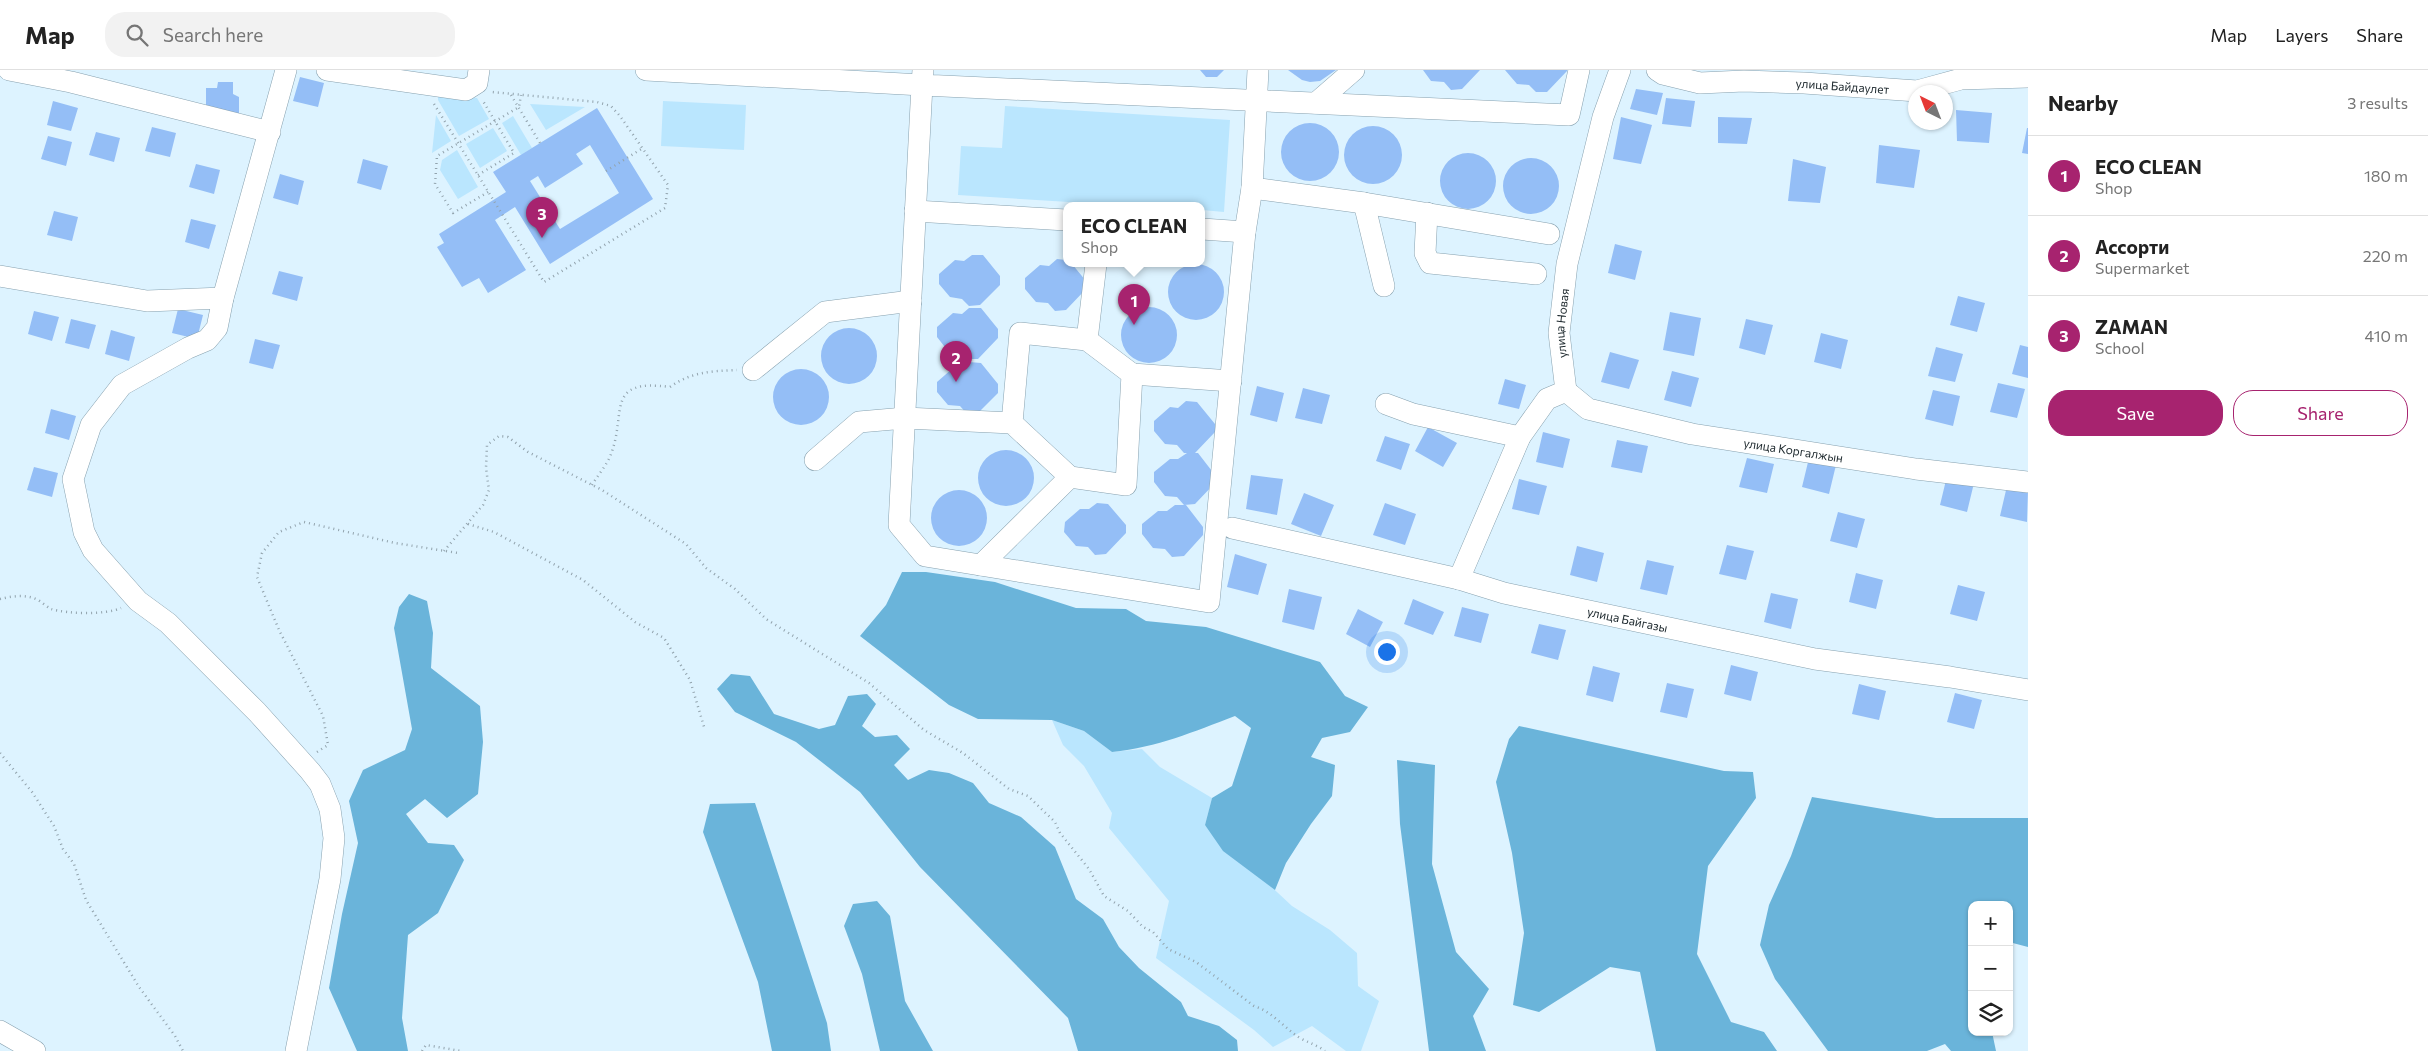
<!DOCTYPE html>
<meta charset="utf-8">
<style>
:root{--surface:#fff;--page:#f2f2f2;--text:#222;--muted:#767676;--line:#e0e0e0;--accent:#a7236f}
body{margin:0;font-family:Commissioner,sans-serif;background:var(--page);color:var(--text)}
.controls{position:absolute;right:15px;bottom:15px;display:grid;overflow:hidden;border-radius:10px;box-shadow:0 1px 4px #0004}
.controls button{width:45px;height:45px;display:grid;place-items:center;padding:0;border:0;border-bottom:1px solid var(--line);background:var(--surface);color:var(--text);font:25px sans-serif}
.compass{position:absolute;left:1908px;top:15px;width:45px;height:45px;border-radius:50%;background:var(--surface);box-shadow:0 1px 4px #0004;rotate:318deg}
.you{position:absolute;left:1386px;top:581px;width:18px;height:18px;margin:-12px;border:4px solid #fff;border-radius:50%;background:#1a73e8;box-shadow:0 0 0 8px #1a73e833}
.badge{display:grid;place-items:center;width:32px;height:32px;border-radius:50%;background:var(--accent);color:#fff;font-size:16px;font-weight:700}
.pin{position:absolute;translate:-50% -41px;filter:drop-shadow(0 1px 2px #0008)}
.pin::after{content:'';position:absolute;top:26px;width:18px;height:15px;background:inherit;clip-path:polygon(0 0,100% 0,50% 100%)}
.popup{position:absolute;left:1063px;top:132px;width:142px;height:65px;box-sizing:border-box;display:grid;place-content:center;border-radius:10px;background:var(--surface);filter:drop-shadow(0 1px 4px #0005);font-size:16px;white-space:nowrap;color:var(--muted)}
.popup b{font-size:19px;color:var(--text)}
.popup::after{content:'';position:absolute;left:50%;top:100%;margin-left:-10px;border:10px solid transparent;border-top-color:var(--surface)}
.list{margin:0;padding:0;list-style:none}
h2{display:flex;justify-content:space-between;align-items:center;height:65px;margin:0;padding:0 20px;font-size:21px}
h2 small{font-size:16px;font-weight:400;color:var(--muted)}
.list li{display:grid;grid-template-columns:32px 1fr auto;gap:15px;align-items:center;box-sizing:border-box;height:80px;padding:0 20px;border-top:1px solid var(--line)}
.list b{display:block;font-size:19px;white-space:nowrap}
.list p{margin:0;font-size:16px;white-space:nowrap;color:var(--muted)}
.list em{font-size:16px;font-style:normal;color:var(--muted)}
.actions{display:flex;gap:10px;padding:15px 20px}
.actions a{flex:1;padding:11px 0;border:1px solid var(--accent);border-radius:20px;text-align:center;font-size:18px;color:var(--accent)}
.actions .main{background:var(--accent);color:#fff}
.icon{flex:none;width:28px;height:28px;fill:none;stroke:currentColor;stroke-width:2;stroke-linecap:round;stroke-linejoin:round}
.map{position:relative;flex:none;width:2028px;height:981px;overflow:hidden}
header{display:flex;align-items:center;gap:30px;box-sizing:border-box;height:70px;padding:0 25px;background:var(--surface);border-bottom:1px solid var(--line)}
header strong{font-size:24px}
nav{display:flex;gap:28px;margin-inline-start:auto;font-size:18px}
.search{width:350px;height:45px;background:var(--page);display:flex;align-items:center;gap:12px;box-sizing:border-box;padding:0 18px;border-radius:20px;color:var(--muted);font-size:19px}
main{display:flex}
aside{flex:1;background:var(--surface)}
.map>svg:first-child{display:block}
.green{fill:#bae6fe}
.forest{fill:#6ab4da}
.building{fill:#94bef6;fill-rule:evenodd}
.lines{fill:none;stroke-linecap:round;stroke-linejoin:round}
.minor-casing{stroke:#87a1af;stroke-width:22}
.path{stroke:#92a3ad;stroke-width:2.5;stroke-dasharray:1 4;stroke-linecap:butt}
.minor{stroke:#fff;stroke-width:21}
.labels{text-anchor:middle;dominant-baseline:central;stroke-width:4.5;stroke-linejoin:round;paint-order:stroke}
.street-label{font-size:12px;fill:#212c31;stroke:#fcfcfc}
</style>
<header>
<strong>Map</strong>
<div class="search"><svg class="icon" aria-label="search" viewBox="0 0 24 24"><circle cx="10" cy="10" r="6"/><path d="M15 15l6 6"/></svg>Search here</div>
<nav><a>Map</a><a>Layers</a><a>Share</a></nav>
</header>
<main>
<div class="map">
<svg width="2028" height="981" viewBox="0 0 2028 981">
<rect width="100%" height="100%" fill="#ddf3ff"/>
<path class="green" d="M 438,25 L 477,28 L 489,49 L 459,66 L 438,30 Z
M 663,31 L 746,35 L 744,80 L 661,76 Z
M 530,34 L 585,37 L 546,60 Z
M 1005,36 L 1230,50 L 1224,142 L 1202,140 L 1202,136 L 1134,136 L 958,125 L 961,76 L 1002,78 Z
M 436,45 L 451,71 L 432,83 Z
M 513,46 L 532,78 L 521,85 L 502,53 Z
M 493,58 L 507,81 L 480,98 L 466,74 Z
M 457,80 L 478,117 L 458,129 L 440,100 L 442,90 Z
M 1052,650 L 1084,661 L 1112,682 L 1142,679 L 1160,697 L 1212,728 L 1205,755 L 1292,836 L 1330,860 L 1357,883 L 1358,916 L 1379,931 L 1361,981 L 1346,981 L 1312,956 L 1273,977 L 1254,960 L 1156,888 L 1169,831 L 1109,758 L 1112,743 L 1084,696 L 1063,675 Z"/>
<path class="forest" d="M 902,502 L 926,502 L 995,512 L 1076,538 L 1126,539 L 1146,551 L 1206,557 L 1320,592 L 1345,626 L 1368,637 L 1350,662 L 1322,668 L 1311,687 L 1335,695 L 1332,726 L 1311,754 L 1286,793 L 1275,820 L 1223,781 L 1205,755 L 1212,728 L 1232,716 L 1251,658 L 1235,646 C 1193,662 1158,677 1112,682 L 1084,661 L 1052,650 L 978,649 L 949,635 L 860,566 L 886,535 Z
M 409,524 L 427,531 L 433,563 L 431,598 L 480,636 L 483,672 L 478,724 L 447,748 L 425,729 L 406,744 L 428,773 L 454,775 L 464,790 L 438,843 L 408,865 L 402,948 L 408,981 L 357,981 L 329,918 L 342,844 L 358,773 L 349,731 L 363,700 L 405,680 L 412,659 L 394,558 L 399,537 Z
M 731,604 L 750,606 L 774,644 L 819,659 L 835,655 L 848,626 L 867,624 L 876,634 L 862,656 L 875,667 L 897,665 L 910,679 L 894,695 L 908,710 L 929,700 L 949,703 L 973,713 L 989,733 L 1021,747 L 1055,777 L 1076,829 L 1103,849 L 1119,877 L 1139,898 L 1181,932 L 1188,946 L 1219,956 L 1237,970 L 1238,981 L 1078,981 L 1068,948 L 920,797 L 860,722 L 796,672 L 735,642 L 717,619 Z
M 1519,656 L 1724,701 L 1753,702 L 1756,728 L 1708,796 L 1697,884 L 1731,952 L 1764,962 L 1777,981 L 1656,981 L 1640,902 L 1610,897 L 1539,942 L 1513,935 L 1524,863 L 1512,783 L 1496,712 L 1509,669 Z
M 1397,690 L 1435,695 L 1432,794 L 1456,882 L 1489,919 L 1473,946 L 1486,981 L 1429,981 L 1400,754 Z
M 1812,727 L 1936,748 L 2028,748 L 2028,877 L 2009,872 L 2009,835 L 1972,835 L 1972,962 L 1992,962 L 1996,981 L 1951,981 L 1945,974 L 1927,981 L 1828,981 L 1775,909 L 1760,875 L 1769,835 L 1791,786 Z
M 755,733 L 827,953 L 831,981 L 772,981 L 758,912 L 703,762 L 710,734 Z
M 877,831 L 890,846 L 905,931 L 933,981 L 880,981 L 862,904 L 844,856 L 853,834 Z"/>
<path class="building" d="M 1200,0 L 1224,0 L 1217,7 L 1206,7 Z
M 1288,0 L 1336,0 L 1320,11 L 1310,12 L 1302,10 Z
M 1423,0 L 1480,0 L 1462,19 L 1451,20 L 1444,12 L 1431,11 Z
M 1505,0 L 1567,0 L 1567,1 L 1547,22 L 1536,22 L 1529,15 L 1517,14 Z
M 300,7 L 324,13 L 318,37 L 293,31 Z
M 218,12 L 233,12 L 233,24 L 239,27 L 239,44 L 206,43 L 206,18 L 217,18 Z
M 1636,19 L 1663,23 L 1657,45 L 1630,39 Z
M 1666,28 L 1695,31 L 1691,57 L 1662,54 Z
M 53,31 L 78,38 L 71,61 L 47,55 Z
M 597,38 L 653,129 L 550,194 L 515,137 L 495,150 L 526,200 L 488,223 L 479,208 L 462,217 L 437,177 L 444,173 L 439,164 L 506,122 L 493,102 ZM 590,75 L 619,123 L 560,159 L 530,111 L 538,106 L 545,118 L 583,94 L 576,84 Z
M 1956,40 L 1992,43 L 1989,73 L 1957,71 Z
M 1621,47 L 1652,55 L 1641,94 L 1613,89 Z
M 1718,47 L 1752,48 L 1747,74 L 1718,73 Z
M1281 82a29 29 0 1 1 58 0a29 29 0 1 1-58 0Z
M1344 85a29 29 0 1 1 58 0a29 29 0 1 1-58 0Z
M 152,57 L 176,63 L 170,87 L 145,81 Z
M 2027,58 L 2028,58 L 2028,84 L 2022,83 Z
M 96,62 L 120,68 L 114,92 L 89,85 Z
M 48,66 L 72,72 L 66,96 L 41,89 Z
M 1879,75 L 1920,80 L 1914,118 L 1876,113 Z
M1440 111a28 28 0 1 1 56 0a28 28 0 1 1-56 0Z
M1503 116a28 28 0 1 1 56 0a28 28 0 1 1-56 0Z
M 363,89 L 388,96 L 381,120 L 357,113 Z
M 1793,89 L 1826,97 L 1820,133 L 1788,131 Z
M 196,94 L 220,100 L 214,124 L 189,117 Z
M 280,104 L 304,111 L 298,135 L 273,128 Z
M 54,141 L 78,147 L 72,171 L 47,165 Z
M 191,149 L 216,155 L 209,179 L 185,172 Z
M 1615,174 L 1642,181 L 1635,210 L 1608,203 Z
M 972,185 L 983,185 L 1000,206 L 1000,215 L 980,235 L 969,236 L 962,229 L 950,227 L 939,214 L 939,204 L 955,190 L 964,191 Z
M 1057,189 L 1066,190 L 1066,194 L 1072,194 L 1086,211 L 1086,219 L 1066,240 L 1055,241 L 1048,233 L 1036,232 L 1025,219 L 1025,208 L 1040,195 L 1049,196 Z
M1168 222a28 28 0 1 1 56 0a28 28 0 1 1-56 0Z
M 279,201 L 303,207 L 297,231 L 272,224 Z
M 1958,226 L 1985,233 L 1977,262 L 1950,255 Z
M1121 265a28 28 0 1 1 56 0a28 28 0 1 1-56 0Z
M 969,238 L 981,238 L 998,259 L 998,268 L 978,289 L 967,289 L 960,282 L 948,281 L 937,267 L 937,257 L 953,243 L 962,244 Z
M 178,239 L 203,245 L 197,269 L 172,263 Z
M 34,241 L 59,247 L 52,271 L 28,264 Z
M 1670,242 L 1701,248 L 1694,286 L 1663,280 Z
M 71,249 L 96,255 L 89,279 L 65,273 Z
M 1746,249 L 1773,255 L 1765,285 L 1739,278 Z
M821 286a28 28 0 1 1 56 0a28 28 0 1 1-56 0Z
M 111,260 L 135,267 L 129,291 L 105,284 Z
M 1821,263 L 1848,270 L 1841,299 L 1814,292 Z
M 255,269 L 280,275 L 273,299 L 249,293 Z
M 2020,275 L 2028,277 L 2028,308 L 2012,304 Z
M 1936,277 L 1963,284 L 1955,312 L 1928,306 Z
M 1610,282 L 1639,290 L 1629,319 L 1601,312 Z
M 969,292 L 981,293 L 998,314 L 998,323 L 978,343 L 967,344 L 960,336 L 948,335 L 937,322 L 937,312 L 953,298 L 961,299 Z
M773 327a28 28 0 1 1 56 0a28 28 0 1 1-56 0Z
M 1672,301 L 1699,308 L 1691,337 L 1664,330 Z
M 1505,309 L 1526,315 L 1519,339 L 1498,334 Z
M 1998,313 L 2025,319 L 2017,348 L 1990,342 Z
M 1257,316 L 1284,323 L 1277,352 L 1250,345 Z
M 1303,318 L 1330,325 L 1322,354 L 1295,348 Z
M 1933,320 L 1960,326 L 1953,356 L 1925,349 Z
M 1186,331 L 1197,332 L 1215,354 L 1215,362 L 1195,383 L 1189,383 L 1198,383 L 1215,405 L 1215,413 L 1195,434 L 1184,435 L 1177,427 L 1165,426 L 1154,412 L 1154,402 L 1170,389 L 1178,389 L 1187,383 L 1184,383 L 1177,375 L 1165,374 L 1154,361 L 1154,351 L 1170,337 L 1178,338 Z
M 51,339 L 76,346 L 69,370 L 45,363 Z
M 1428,357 L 1457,373 L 1443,397 L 1415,381 Z
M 1543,362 L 1570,369 L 1563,398 L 1536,392 Z
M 1385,366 L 1410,374 L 1401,400 L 1376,391 Z
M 1617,370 L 1648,376 L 1642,403 L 1611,397 Z
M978 408a28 28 0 1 1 56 0a28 28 0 1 1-56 0Z
M 1747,388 L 1774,394 L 1767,423 L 1739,417 Z
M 1809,388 L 1836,395 L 1829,424 L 1802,417 Z
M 34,397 L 58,403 L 52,427 L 27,420 Z
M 1251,405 L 1283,409 L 1277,445 L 1246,439 Z
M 1947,406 L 1974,413 L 1967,442 L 1940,435 Z
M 1519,409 L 1547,416 L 1539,445 L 1512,439 Z
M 2007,416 L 2028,421 L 2027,452 L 2000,446 Z
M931 448a28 28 0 1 1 56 0a28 28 0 1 1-56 0Z
M 1304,423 L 1334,435 L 1321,466 L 1291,454 Z
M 1097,433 L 1108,434 L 1126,455 L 1126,463 L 1106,484 L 1095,485 L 1088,477 L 1076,476 L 1064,462 L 1065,452 L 1080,439 L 1089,439 Z
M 1385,433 L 1416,444 L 1405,475 L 1373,465 Z
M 1175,435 L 1186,435 L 1203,457 L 1203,465 L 1184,486 L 1172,487 L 1165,479 L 1153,478 L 1142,464 L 1142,454 L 1158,441 L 1167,441 Z
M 1838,442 L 1865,449 L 1857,478 L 1830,471 Z
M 1727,475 L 1754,481 L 1746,510 L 1719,504 Z
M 1577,476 L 1604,483 L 1597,512 L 1570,505 Z
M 1235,484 L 1267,494 L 1258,525 L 1227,517 Z
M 1647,490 L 1674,496 L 1667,525 L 1640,519 Z
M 1856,503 L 1883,510 L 1876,539 L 1849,532 Z
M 1958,515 L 1985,522 L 1977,551 L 1950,544 Z
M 1289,519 L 1322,527 L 1314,560 L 1282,552 Z
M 1771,523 L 1798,529 L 1791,559 L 1764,552 Z
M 1413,529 L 1444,542 L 1433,565 L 1404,554 Z
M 1462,537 L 1489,544 L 1481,573 L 1454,566 Z
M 1358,539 L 1383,552 L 1370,577 L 1346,564 Z
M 1539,554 L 1566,560 L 1558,590 L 1531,583 Z
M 1731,595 L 1758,602 L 1751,631 L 1724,624 Z
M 1593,596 L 1620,603 L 1613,632 L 1586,625 Z
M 1667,613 L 1694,619 L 1687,648 L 1660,642 Z
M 1859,614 L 1886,621 L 1879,650 L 1852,644 Z
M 1955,623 L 1982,630 L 1974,659 L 1947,652 Z"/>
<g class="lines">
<g class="minor-casing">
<g id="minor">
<path d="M 9,0 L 71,12 L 270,62"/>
<path d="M 286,0 L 223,228 L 217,258 L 207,270 L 188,278 L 122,315 L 91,355 L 73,409 L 84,462 L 93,480 L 138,531 L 168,553 L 257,642 L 310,701 L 320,714 L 330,739 L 334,768 L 330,809 L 296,981"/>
<path d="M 327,0 L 466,20 L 477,13 L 479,0"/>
<path d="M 646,0 L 922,15 L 899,455 L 925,486 L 1209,532 L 1245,162 L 1252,118 L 1258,0"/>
<path d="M 923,0 L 922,15 L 1569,45 L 1579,0"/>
<path id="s1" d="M 1657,0 L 1663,4 L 1700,13 L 1744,11 L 1804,13 L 1917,21 L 1961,9 L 2028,7"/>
<path d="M 1316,33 L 1354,0"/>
<path d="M 1252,118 L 1364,133 L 1549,164"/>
<path d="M 1364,133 L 1384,216"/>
<path d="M 915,141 L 1066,150"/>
<path d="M 1427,143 L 1425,183 L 1430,193 L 1536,204"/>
<path d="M 1202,159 L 1245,162"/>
<path d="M 0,206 L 147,231 L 223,228"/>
<path d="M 1087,270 L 1096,194"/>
<path d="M 753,300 L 825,242 L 911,231"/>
<path d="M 1132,304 L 1231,311"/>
<path id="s2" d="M 1566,321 L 1588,339 L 1692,364 L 1916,399 L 2028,412"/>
<path d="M 1386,334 L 1413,344 L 1520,367"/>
<path d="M 815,390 L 859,352 L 905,348 L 1012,353 L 1020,263 L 1087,270 L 1132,304 L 1126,415 L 1070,407 L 1012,353"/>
<path id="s3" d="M 1232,458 L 1459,509 L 1504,523 L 1815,589 L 1950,607 L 2028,620"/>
<path d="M 981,495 L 1070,407"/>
<path id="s4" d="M 1459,509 L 1520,367 L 1547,329 L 1566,321 L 1559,263 L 1567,194 L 1603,47 L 1620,0"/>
<path d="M 0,961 L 35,981"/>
</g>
</g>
<path class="path" d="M 511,25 L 540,73
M 434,34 L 544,212 L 665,138 L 668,115 L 620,46 L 611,36 L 597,32 L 492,22
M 606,101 L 643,78
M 478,105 L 514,83 L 483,31
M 488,122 L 453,143 L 435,114 L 437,86 L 519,37 L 521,25
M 592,415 C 598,405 607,395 611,384 C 627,343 604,308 670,317 C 691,302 711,301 737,300
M 468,454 L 494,462 L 583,510 L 635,552 L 664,568 L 690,610 L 705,660
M 444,481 L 483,435 L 489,420 L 486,398 L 487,375 L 499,366 L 508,367 L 528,382 L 602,420 L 686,474 L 706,498 L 735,519 L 766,549 L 869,613 L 924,660 L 963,683 L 1009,719 L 1028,726 L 1055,752 L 1060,763 L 1089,799 L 1104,826 L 1128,841 L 1143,857 L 1153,862 L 1168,879 L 1196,892 L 1254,936 C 1273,942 1284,958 1300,968 C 1309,973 1317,975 1325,981
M 0,529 C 12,526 27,524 38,530 C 43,533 47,537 51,539 C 68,544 106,545 121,538
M 317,682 L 328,675 L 323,646 L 279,560 L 257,507 L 262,483 L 279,462 L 304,452 L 395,473 L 458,483
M 0,683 L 32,722 L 54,756 L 63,779 L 74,794 L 86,830 L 139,917 L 175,966 L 183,981
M 422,981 L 426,975 L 461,981"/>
<use href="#minor" class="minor"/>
</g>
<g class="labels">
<g class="street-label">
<text stroke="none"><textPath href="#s1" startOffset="188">улица Байдаулет</textPath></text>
<text stroke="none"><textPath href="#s4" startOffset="290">улица Новая</textPath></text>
<text stroke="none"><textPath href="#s2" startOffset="238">улица Коргалжын</textPath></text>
<text stroke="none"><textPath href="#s3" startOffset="406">улица Байгазы</textPath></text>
</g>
</g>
</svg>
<div class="controls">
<button>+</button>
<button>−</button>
<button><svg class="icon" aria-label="layers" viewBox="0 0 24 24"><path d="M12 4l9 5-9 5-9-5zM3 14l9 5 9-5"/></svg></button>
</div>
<svg class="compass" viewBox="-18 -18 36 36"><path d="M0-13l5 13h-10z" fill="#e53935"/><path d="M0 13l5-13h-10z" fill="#767676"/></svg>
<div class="you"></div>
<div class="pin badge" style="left:1134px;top:255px">1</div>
<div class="popup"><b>ECO CLEAN</b>Shop</div>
<div class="pin badge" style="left:956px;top:312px">2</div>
<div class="pin badge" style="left:542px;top:168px">3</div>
</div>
<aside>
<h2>Nearby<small>3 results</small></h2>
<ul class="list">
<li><span class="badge">1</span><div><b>ECO CLEAN</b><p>Shop</p></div><em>180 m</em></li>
<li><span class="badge">2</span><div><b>Ассорти</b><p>Supermarket</p></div><em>220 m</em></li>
<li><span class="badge">3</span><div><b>ZAMAN</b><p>School</p></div><em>410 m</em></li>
</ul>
<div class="actions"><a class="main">Save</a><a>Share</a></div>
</aside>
</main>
